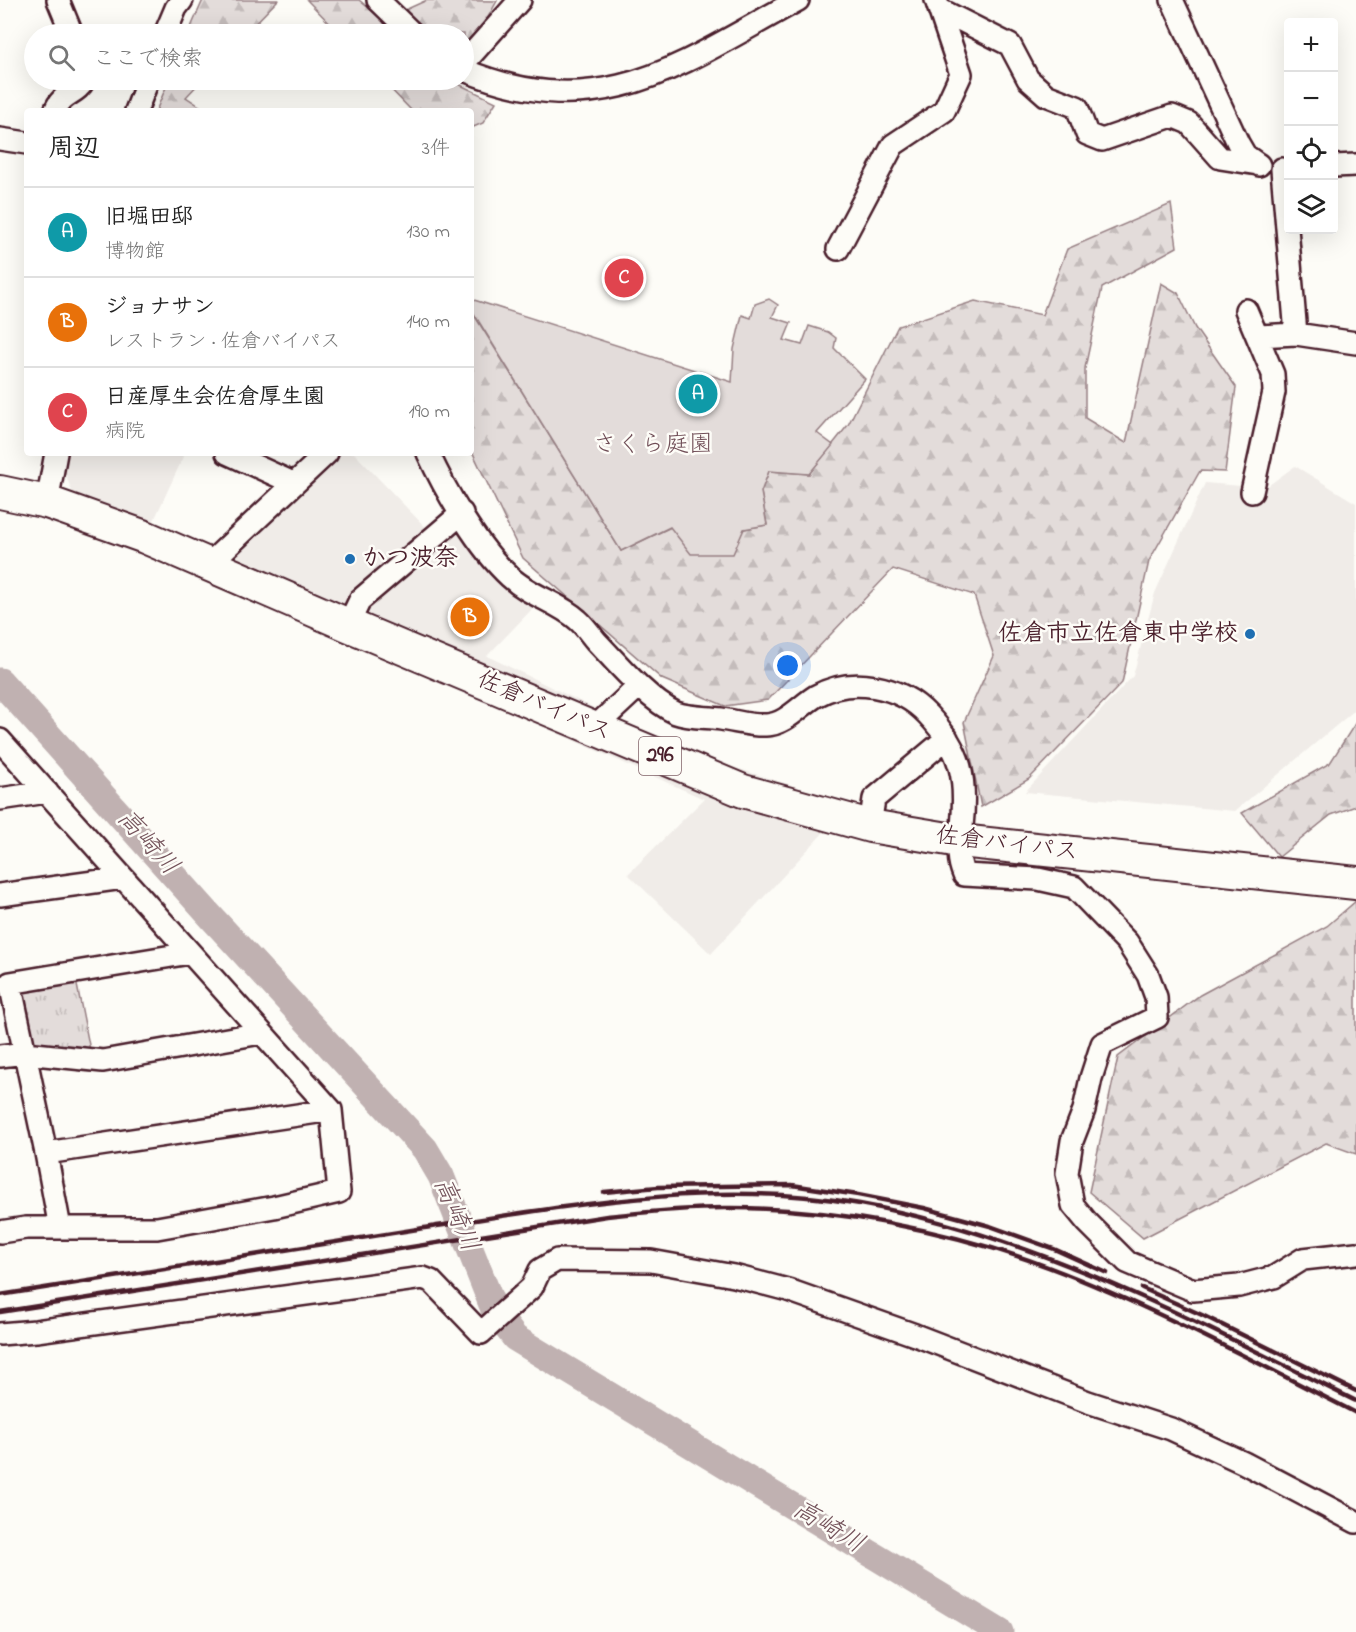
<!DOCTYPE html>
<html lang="ja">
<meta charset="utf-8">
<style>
:root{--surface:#fff;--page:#f2f2f2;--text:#222;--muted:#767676;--line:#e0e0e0;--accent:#1f6fb2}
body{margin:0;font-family:"Indie Flower","Klee One",sans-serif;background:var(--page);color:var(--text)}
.controls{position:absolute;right:18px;top:18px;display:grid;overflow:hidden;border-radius:6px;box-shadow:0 6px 24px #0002}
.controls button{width:54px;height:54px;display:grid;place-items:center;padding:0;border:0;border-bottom:2px solid var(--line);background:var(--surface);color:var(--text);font:30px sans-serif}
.you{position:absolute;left:788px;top:666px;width:21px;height:21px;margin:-15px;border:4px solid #fff;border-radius:50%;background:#1a73e8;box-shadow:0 0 0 9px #1a73e833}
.badge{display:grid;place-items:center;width:39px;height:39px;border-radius:50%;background:var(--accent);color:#fff;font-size:20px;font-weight:700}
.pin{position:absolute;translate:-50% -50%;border:3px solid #fff;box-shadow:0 2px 6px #0006}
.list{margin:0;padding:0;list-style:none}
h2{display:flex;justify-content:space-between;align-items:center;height:78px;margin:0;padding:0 24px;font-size:26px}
h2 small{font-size:20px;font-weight:400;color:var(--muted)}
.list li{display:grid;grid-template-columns:39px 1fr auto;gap:18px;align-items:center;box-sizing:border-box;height:90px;padding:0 24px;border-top:2px solid var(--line)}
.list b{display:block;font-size:22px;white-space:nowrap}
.list p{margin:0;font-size:20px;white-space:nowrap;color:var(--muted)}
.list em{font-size:20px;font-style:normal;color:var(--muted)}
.icon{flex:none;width:33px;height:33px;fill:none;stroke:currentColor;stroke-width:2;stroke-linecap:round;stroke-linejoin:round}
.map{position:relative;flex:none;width:1356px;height:1632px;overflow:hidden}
.search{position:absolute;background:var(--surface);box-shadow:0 6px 24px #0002;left:24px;top:24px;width:450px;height:66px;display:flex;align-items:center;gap:15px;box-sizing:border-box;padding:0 21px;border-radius:33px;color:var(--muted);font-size:22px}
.panel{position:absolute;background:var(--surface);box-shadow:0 6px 24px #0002;left:24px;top:108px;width:450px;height:348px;border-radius:6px}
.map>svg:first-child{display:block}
.built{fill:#f0ece8}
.forest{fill:url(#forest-firs);stroke:#967e82;stroke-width:1.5}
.park{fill:url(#park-tufts);stroke:#967e82;stroke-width:1.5}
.garden{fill:#e3dcda;stroke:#967e82;stroke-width:1.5}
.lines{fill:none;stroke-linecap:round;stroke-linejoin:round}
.river{stroke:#c0b1b1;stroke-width:27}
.minor-casing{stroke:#4a1f2b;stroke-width:26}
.highway-casing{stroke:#4a1f2b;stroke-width:36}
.minor{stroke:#fdfcf7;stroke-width:21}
.highway{stroke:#fdfcf7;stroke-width:32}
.rail{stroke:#4a1f2b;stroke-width:4.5}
.poi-dot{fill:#1f6fb2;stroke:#fdfcf7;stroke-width:2}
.labels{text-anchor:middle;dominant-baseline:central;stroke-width:5;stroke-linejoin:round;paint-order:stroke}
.shield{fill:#fdfcf7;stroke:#806168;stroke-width:1.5}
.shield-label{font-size:22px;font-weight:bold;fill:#4a1f2b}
.park-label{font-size:24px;fill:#704e57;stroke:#fdfcf7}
.poi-label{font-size:24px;font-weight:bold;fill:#4a1f2b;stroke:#fdfcf7;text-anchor:start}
.street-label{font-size:24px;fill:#4a1f2b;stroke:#fdfcf7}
.water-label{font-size:26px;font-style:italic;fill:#73525a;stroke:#fdfcf7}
</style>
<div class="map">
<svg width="1356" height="1632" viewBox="0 0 1356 1632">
<defs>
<pattern id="forest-firs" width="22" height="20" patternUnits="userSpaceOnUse" patternTransform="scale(1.5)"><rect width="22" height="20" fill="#e3dcda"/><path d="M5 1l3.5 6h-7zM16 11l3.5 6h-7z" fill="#c4bcbb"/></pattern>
<pattern id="park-tufts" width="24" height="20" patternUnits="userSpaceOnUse" patternTransform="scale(1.5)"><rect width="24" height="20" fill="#e3dcda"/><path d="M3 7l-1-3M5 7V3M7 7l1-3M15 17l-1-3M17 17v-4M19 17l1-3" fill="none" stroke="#c4bcbb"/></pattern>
</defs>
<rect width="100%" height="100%" fill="#fdfcf7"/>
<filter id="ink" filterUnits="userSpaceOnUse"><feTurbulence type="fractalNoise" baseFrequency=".0167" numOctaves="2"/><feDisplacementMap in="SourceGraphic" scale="12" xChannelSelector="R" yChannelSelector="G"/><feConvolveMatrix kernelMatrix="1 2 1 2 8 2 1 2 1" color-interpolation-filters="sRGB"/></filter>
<g filter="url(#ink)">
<path class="built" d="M 68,453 L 185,453 L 150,529 L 220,562 L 333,453 L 354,453 L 430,532 L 449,513 L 534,607 L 487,656 L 680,750 L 850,804 L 711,954 L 628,874 L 704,799 L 205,575 L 75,499 L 65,473 Z
M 1295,466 L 1356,503 L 1356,709 L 1235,811 L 1025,792 L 1133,676 L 1155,593 L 1205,483 L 1265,488 Z"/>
<path class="forest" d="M 203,0 L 278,0 L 245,34 L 188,34 Z
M 307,0 L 359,0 L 383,20 L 427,0 L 497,1 L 464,60 L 464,34 L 340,34 Z
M 169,80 L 202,80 L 186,97 L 207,111 L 156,111 Z
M 382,80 L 452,80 L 452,81 L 496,102 L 483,123 L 471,128 L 471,111 L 412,111 Z
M 1171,204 L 1177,247 L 1102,288 L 1085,368 L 1085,418 L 1126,443 L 1161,283 L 1178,293 L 1195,328 L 1236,387 L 1225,472 L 1200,471 L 1149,561 L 1122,683 L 1029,779 L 981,807 L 964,722 L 994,656 L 974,595 L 893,569 L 768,700 L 725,706 L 662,679 L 523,558 L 471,449 L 471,310 L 621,551 L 671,527 L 744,529 L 767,525 L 761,492 L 769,471 L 809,474 L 848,425 L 898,326 L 975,301 L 1042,315 L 1067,249 Z
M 1356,722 L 1356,806 L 1331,815 L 1279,857 L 1242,813 L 1330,763 Z
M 1356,901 L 1356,1154 L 1326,1143 L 1143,1238 L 1089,1192 L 1118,1057 L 1200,995 L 1327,926 Z"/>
<path class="park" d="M 76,980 L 91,1055 L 30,1047 L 19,994 L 25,987 Z"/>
<path class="garden" d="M 471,299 L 732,382 L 734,349 L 742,315 L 751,318 L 755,304 L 769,299 L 778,305 L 772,317 L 791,323 L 784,340 L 802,345 L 809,326 L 828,332 L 836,338 L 834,348 L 865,379 L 817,433 L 833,445 L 809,474 L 769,471 L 761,492 L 767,525 L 744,529 L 733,554 L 691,554 L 670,527 L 621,551 L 471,309 Z"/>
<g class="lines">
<path class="river" d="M 0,681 L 213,919 L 425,1149 L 441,1176 L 495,1312 L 515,1338 L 1000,1632"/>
<g class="minor-casing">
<path id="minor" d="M 58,0 L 72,34
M 378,0 L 413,34
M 936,0 L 939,9 L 1010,45 L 1028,79 L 1046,95 L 1077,107 L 1087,134 L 1102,140 L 1172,116 L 1189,123 L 1220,158 L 1258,164
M 1172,0 L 1238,143 L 1245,155 L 1259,165
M 165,34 L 176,8 L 182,0
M 464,63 L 520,0
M 464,70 C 603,127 680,64 798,0
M 55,111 C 62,92 77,95 84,80
M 136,111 L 148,80
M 0,139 L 27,143
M 1334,166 L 1356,165
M 1282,169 L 1296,334 L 1356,343
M 838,249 L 893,145 L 944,111 L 961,74 L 939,9
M 1246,310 L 1273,374 L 1274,392 L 1252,492
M 1258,336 L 1296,334
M 227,453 L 293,483
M 428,453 C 446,492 478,548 510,577 C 530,596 558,602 578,620 C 585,626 590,634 596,641 C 617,663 648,700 676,713 C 689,718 708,717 721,719 C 736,721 751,726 766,725 C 785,725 801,705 816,696 C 851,676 900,685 928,715 C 962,751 967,778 962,827 C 960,846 956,856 964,875 L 1038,879 L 1074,887 L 1127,942 L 1148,975 L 1156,997 L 1157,1017 L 1102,1044 L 1091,1078 L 1084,1110 L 1072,1141 L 1067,1173 L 1073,1205 L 1087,1222 L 1127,1262 L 1193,1290 L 1239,1286 L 1274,1277 L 1303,1259 L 1356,1253
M 47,502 L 56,453
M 209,564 L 327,453
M 348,625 L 360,600 L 462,513
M 594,728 L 639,686
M 0,740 L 331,1110 L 339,1192 L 274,1207 L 157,1228 L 26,1228 L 0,1232
M 0,799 L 47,792
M 870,826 L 874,799 L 947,738
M 0,895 L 123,878
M 0,1056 L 25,1053 L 103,1061 L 261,1033
M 46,1153 L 331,1110
M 60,1228 L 46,1153 L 10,983 L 190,953
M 0,1334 L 36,1331 L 423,1278 L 431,1281 L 481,1333 L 532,1287 L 540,1270 L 557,1260 L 651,1261 L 734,1276 L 788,1290 L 915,1335 L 1088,1402 L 1171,1429 L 1244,1463 L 1356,1522"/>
</g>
<g class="highway-casing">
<path id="highway" d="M 0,492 L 47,502 L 145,537 L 348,625 L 743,791 L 870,826 L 960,841 L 1356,883"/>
</g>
<use href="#minor" class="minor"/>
<use href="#highway" class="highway"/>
<path class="rail" d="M 604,1192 L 658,1187 L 792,1185 L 858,1195 L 924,1208 L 990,1226 L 1054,1249 L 1107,1273
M 1142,1288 L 1202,1315 L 1356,1391
M 0,1295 C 139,1273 279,1251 418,1229 C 563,1207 713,1178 860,1204 C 1037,1236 1196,1322 1356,1401
M 0,1312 L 607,1216 C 646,1212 685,1208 724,1208 C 829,1207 950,1230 1048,1267 C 1154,1307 1255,1362 1356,1413"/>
</g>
</g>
<g class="poi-dot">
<circle cx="350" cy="559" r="6"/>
<circle cx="1250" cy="634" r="6"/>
</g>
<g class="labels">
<rect class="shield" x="639" y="737" width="42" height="38" rx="4.5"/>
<g class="shield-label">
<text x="660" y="756">296</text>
</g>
<g class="park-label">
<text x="653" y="445">さくら庭園</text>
</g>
<g class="poi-label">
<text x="362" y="559">かつ波奈</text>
<text x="1238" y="634" text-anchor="end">佐倉市立佐倉東中学校</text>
</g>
<g class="street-label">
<text transform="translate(544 707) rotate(23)">佐倉バイパス</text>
<text transform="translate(1007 845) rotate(7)">佐倉バイパス</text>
</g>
<g class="water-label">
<text transform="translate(147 843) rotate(48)">高崎川</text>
<text transform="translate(455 1215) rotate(67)">高崎川</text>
<text transform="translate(828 1528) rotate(31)">高崎川</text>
</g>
</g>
</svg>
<div class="controls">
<button>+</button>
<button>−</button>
<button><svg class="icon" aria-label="locate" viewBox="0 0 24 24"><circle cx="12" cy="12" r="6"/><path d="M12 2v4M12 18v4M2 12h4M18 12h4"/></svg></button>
<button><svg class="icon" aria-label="layers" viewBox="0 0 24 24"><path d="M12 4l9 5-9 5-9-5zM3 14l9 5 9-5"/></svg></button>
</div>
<div class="you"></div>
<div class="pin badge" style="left:698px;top:394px;background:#0f9aa8">A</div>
<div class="pin badge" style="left:470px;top:617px;background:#e8710a">B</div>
<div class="pin badge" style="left:624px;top:278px;background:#e0444e">C</div>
<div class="search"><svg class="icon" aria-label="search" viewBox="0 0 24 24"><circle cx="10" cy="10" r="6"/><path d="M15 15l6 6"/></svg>ここで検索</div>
<section class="panel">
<h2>周辺<small>3件</small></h2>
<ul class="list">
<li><span class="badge" style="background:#0f9aa8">A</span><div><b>旧堀田邸</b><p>博物館</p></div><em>130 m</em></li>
<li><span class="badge" style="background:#e8710a">B</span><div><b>ジョナサン</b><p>レストラン · 佐倉バイパス</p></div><em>140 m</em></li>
<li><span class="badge" style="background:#e0444e">C</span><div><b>日産厚生会佐倉厚生園</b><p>病院</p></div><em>190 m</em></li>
</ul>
</section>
</div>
